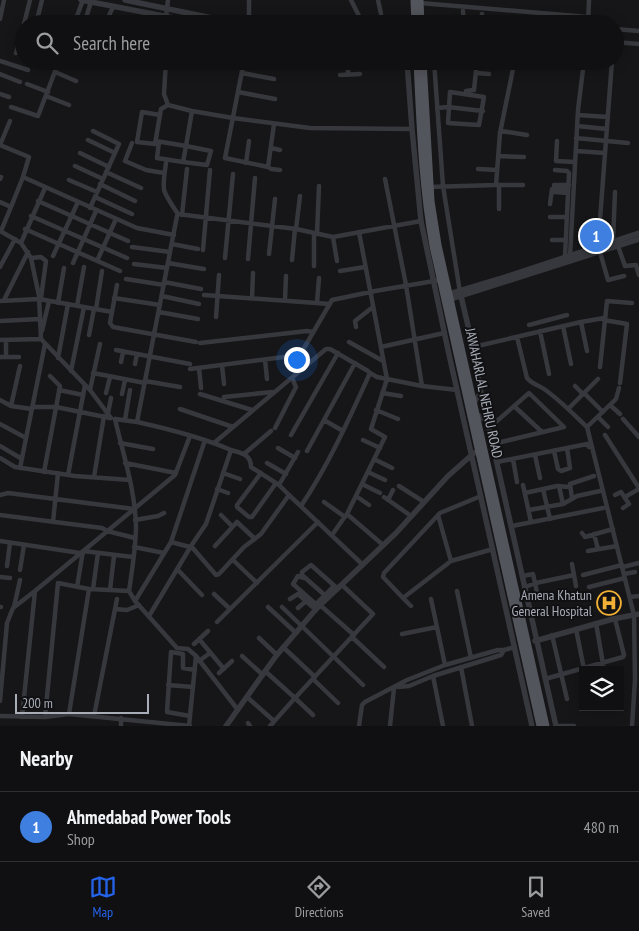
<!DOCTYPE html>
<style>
:root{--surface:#101012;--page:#19191b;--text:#f1f3f6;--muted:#9c9d9f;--line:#303032;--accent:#2563eb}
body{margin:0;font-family:"PT Sans Narrow",sans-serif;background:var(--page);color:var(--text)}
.controls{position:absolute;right:15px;bottom:15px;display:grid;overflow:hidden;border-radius:0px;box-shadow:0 2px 12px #0003}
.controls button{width:45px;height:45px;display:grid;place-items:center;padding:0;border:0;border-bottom:1px solid var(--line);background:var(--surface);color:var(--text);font:25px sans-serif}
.scale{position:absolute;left:15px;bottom:12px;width:134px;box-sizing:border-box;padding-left:5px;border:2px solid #a8adb8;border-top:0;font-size:14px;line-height:18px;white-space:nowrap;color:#a8adb8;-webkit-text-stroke:4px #111113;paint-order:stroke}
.you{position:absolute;left:296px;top:359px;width:18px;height:18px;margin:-12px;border:4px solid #fff;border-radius:50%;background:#1a73e8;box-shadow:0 0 0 8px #1a73e833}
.badge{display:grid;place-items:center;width:32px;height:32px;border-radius:50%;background:var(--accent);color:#fff;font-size:16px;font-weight:700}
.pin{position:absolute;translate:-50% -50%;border:2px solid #fff;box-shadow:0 1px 5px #0006}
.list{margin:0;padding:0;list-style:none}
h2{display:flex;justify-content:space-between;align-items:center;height:65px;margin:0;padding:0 20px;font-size:21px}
h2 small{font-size:16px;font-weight:400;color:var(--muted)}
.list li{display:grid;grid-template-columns:32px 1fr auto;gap:15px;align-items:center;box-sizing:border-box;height:70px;padding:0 20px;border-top:1px solid var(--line)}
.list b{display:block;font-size:19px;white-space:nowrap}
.list p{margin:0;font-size:16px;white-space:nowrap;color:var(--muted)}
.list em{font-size:16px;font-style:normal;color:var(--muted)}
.icon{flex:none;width:28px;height:28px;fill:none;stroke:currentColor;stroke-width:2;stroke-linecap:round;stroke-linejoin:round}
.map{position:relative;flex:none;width:639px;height:726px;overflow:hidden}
.search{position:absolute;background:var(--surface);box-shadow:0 2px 12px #0003;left:15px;right:15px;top:15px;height:55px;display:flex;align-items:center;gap:12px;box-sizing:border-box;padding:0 18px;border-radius:28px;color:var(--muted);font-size:19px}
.sheet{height:135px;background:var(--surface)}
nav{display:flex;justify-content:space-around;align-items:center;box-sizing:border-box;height:70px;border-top:1px solid var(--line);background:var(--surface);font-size:14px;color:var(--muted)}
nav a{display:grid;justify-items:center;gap:2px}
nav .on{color:var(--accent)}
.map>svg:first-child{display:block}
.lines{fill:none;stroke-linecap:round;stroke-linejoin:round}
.minor{stroke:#37383d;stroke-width:4.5}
.tertiary{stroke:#37383d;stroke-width:5.5}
.primary{stroke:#53555c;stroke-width:7}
.labels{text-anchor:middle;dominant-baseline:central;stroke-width:4;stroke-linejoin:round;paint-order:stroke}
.street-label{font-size:14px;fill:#a8adb8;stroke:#111113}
.poi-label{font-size:14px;fill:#a8adb8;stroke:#111113;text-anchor:end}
</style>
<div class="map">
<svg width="639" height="726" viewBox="0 0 639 726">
<rect width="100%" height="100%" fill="#161618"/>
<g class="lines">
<path class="minor" d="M 249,0 L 249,24
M 351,0 L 363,24
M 378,0 L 381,14
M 420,3 L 588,17
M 463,11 L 464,24
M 166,17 L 168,0
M 0,19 L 4,0
M 24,24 L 30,0
M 36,24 L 42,0
M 74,24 L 83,0
M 84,24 L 91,2
M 105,24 L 113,7
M 481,24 L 482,14
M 588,24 L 589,0
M 615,29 L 639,31
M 615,42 L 639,44
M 16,53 L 24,25
M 0,61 L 28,70
M 166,61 L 164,94 L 168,105
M 244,61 L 225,158 L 268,167 L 274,124
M 348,61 L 348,74
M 434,61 L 443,186 L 460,292
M 459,61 L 460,67
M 39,62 L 56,69
M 55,72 L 76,81
M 242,73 L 274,79
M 476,73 L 489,74
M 0,74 L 20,82
M 340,75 L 360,74
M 27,84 L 48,92
M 466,91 L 474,90 L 477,61
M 238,92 L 275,99
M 450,92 L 484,97 L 479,125 L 448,123 Z
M 0,94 L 9,97
M 46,96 L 69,105
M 11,107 L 38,116 L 59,61
M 437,108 L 448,107 L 483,111
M 160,115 L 142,112 L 137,142 L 155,144 L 161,109 L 168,105 L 192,111 L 233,118 L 310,128 L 412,129
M 578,115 L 608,117
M 577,126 L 607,129
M 501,131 L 527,135
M 576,138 L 628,143
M 88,140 L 115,153
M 156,141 L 186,146 L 192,111
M 557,141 L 556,161 L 575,162
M 159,142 L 157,158 L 183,162 L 186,146 L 211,151 L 207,165 L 183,162
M 132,143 L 125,161 L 146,170 L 164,173
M 0,145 L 29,157 L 23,177 L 137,228 L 174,235
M 0,145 L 10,121
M 271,148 L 280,150
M 576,151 L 605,153
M 80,153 L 109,167
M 498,156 L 524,157
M 166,163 C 162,192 161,189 178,214 L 296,229 L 333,237 L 421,221
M 246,163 L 249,141
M 75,166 L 103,179
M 268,167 L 271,169 L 280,170
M 478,169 L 497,170
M 555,170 L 567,171 L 569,173 L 565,257
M 106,172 L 141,188
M 0,179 L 1,177
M 385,179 L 406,285 L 422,386 L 457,390
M 69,180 L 97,192
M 100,184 L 135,201
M 496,185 L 523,185
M 499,185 L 499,209
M 554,185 L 569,185
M 429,187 L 496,185 L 500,133 L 513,69 L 514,64 L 512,61
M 554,192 L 568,193
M 95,197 L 132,214
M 38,201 L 128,241
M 0,202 L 11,207 L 23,177
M 550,204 L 552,189 L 568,189
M 90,208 L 119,144 L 93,131
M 182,215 L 187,169
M 31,216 L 127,258
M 550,217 L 567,217
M 25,229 L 120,271
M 296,229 L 300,196
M 0,231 L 21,243 L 31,258 L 39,296 L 41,339
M 1,231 L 11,207
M 359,232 L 387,379 L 371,429 L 385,437 L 347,514 L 383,545
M 317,234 L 319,186
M 333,237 L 337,261
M 552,240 L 566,240
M 613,241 L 615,192
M 21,243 L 45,188
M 172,244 L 198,249
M 598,246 L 612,61
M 618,246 L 625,266 L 636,265 L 639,275
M 132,247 L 170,252
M 203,250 L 210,170
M 600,252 L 608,280 L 624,276
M 269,254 L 275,199
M 53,256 L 78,202
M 570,256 L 578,110 L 584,61
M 31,258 L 41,257 L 46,261 L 41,298
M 225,258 L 233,174
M 248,259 L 255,178
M 292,260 L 295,229
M 97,261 L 116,219
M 73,263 L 96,211
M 168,263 L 204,269
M 134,264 L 167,268
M 314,266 L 314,233
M 0,267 L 15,239
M 340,271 L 365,267
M 126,279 L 164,285
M 164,282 L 201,289
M 204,295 L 330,304
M 162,296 L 199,304
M 114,298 L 160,305
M 252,298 L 253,273
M 4,300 L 28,252
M 285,300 L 286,276
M 0,301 L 39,299 L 112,312 L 110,323 L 113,327 L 196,342
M 58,303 L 64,268
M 317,303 L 319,278
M 77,306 L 84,267
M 96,309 L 102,271
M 112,312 L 117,285
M 159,312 L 198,319
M 216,317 L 219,275
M 604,320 L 627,324 L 620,383
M 0,321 L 40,319
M 581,322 L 587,351
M 529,325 L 567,315
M 563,326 L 571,364
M 356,327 L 355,321 L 373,307
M 42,331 L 49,301
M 540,331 L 549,374
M 89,335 L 94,309
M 517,337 L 527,378 C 532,384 538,385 544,389 C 560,400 573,414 587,427 L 634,615 L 635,680 L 632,726
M 0,340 L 41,339 L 90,390 L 111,418
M 6,340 L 6,357
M 349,342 L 383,361
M 200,343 L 307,331 L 313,332
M 381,347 L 444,333
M 473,347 L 581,322 L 604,318
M 116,350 L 190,364
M 0,357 L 19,357
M 58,358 L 68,304
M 265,360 L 267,379
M 121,362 L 123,352
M 135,364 L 137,354
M 222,365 L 224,384
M 600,367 L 607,301 L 632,303
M 199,368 L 201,388
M 190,369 L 300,355
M 71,371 L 84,307
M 93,373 L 145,383
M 296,373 L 300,355 L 332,300 L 375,291 L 440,280
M 370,373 L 377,377 L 422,386
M 145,381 L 180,387
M 575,386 L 583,394
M 59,390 L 83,395
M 90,390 L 100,344
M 106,393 L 110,377
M 382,393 L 401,396
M 584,393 L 603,412
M 122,394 L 125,380
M 200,394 L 252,410
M 224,397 L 272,392
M 0,400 L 11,406 L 20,366
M 610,405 L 620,414
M 11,406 L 32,409
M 514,406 L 542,432
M 33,407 L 56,407 L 110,418
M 180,409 L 233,427
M 568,409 L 598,379
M 376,410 L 398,419
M 108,413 L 111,398
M 598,417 L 608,427
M 623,419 L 639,437
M 125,420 L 130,390
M 324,420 L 343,431
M 137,422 C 169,429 201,437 231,450 L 206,524 L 191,546 L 216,575 L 219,574 L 244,547 L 261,534 L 289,495 L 363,565
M 0,424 L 26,438
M 587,427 L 616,399 L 619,388
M 275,428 L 296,387 L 292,378
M 489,428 L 529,393 L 564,427
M 291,435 L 338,353
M 605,435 L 639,488
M 363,440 L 380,448
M 120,443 L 153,449
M 214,443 L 326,349 L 330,349 L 368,371 L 370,373 C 349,419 329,464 301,506
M 493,444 L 564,427
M 0,446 L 22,459
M 278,448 L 295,458
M 231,450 C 241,453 251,454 251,467 L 279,485
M 307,451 L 355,363
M 554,451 L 558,469 L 561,471 L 570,468 L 567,448
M 244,454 L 271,431
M 535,455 L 540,478
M 0,458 L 15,467 L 75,476 L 130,480
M 374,459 L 392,468
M 513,459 L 517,482
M 497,462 L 587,444 L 589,447
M 125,463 L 176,473
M 267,463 L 286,474
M 20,468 L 45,344
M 44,472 L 60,386 L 50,376
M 368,472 L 385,480
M 223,473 L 240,479
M 261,473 L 237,505 L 237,507 L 249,517 L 252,517 L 276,483
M 68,475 L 85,385
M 94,477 L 104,416
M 362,484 L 380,493
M 523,485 L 531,522
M 399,486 L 424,502
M 559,486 L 563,504
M 217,489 L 228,493
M 543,489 L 550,519
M 525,493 L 557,486 L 569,487
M 0,495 L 8,493 L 134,509 L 175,475 L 190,436
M 289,495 L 279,485 L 298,452
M 615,495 L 621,492 L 629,504 L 623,508
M 356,496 L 369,505
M 384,497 L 411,516
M 625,497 L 639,489
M 572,498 L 570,484 L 594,476
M 388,500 L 393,490
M 324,502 L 345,517
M 529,510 L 563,504 L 577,496 L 600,491
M 0,515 L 102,528 L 107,531 L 135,538
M 221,515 L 232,526
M 135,520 L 158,516 L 164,513
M 53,522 L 58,473
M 512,526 L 603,508
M 582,533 L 585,537 L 613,529
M 594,534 L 598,549
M 332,535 L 346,515
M 0,541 L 80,553
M 171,542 L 190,547
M 215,546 L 237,522 L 255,539
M 134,547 L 164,553
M 588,551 L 617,546
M 233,560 L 257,583
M 451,561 L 493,549
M 572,564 L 576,586
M 7,566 L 10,543
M 623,567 L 639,563
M 177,569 L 202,595
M 20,570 L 24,545
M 624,574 L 635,572
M 583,575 L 622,565
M 523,576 L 533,574 L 538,597 L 528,600
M 0,577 L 10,578
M 304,578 L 298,576 L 293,584 L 319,607
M 77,587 L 83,551 L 133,557
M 525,587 L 536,583 L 574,575
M 589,587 L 625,578
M 93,589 L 98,553
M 110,590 L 114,556
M 129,591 L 135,601 L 177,648 L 188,649 L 196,656 L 238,710
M 457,591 L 471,658
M 214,594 L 230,609
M 325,595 L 334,586
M 630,597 L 639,596
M 328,598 L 302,575 L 302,572 L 311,565 L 338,589
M 403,598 L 383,577 L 384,573 L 440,513 L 481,496
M 290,599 L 298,594 L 316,610
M 431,599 L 445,665
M 135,601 L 171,542 L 205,440
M 316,604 L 324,596
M 320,605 L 354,635
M 411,606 L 403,598 L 451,561 L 438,515
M 0,607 L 1,607
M 14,607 L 20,580
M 268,607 L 296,633
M 282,607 L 363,685
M 298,608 L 306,601
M 115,609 L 127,610 L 139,605
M 149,616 L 191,546
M 217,622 L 318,522
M 596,623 L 604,670
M 576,629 L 584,669
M 402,634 L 437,627
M 552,635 L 567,699
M 352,637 L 384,667
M 259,638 L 277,655
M 199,639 L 224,669
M 194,644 L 208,631
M 283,647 L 315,677
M 242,656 L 263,675
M 199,661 L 210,653
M 461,667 L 472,726
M 265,671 L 295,698 L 270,726
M 219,673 L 232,661
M 433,676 L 443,726
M 313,679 L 338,703
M 545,679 L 623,657 L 624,655 L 615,619
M 168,685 L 193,687
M 398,687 L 409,686 L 433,676 L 501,655 L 504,650
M 247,697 L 274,721
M 0,701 L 7,623 L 13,608 L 35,591 L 134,509
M 69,714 L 89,589
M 313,715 L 295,698 L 373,614 L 342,585
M 0,716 L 45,717 L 69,714 L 190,726
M 94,716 L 117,599
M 190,716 L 167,712 L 171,652 L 183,654 L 183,668 L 195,670
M 22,717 L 35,591
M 45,717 L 58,583 L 89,589 L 129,591 C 132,570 136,547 136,526 C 135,489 123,454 115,419 L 137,422 L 177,216
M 121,718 L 121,726
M 248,723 L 250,726
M 189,726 L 196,656
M 359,726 L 362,705 L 365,702 L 407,680 L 445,665 L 498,650 L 504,650 L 515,647
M 390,726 L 394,688
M 556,726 L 574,726"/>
<path class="tertiary" d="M 81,0 L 205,24
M 125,0 L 241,24
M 407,61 L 412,129 L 421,221 L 448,350 L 532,726
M 446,295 L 499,279 L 639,233
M 461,296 L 473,347 L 481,393 L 474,402
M 448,300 L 639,239
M 476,414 L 487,421 L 489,428 L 556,726
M 535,641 L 613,619 L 639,614
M 226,726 L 276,656 L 317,608 L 396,533 L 448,476 L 474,453"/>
<path class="primary" d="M 414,0 L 415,24
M 420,0 L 421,24
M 417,61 C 420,124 422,185 433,246 L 540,726
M 423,61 L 431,201 L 438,245 L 546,726"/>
</g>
<defs>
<g id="hospital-ring" transform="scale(1.25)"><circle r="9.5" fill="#111113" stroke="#f2b134" stroke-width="1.5"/><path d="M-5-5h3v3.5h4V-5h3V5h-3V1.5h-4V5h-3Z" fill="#f2b134"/></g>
</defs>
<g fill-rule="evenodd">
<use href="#hospital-ring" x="609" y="603"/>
</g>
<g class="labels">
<g class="street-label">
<text transform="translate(484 393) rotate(78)">JAWAHARLAL NEHRU ROAD</text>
</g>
<g class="poi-label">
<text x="592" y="595">Amena Khatun<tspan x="592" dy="16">General Hospital</tspan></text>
</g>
</g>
</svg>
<div class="controls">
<button><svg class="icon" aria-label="layers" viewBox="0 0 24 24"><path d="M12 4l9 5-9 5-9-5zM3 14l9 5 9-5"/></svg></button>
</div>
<div class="scale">200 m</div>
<div class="you"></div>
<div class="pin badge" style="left:596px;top:236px;background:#3f7fe0">1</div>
<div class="search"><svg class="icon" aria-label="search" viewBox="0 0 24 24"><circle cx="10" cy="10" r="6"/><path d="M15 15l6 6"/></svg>Search here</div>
</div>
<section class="sheet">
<h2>Nearby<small></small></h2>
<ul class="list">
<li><span class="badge" style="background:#3f7fe0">1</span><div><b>Ahmedabad Power Tools</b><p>Shop</p></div><em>480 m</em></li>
</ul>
</section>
<nav>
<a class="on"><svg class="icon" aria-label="map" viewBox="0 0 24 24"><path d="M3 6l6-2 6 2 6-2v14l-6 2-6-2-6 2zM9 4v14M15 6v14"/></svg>Map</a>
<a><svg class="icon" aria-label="directions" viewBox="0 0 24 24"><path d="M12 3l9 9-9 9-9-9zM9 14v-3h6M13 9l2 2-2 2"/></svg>Directions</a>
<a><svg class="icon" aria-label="saved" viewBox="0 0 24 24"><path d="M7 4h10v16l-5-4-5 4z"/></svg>Saved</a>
</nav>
